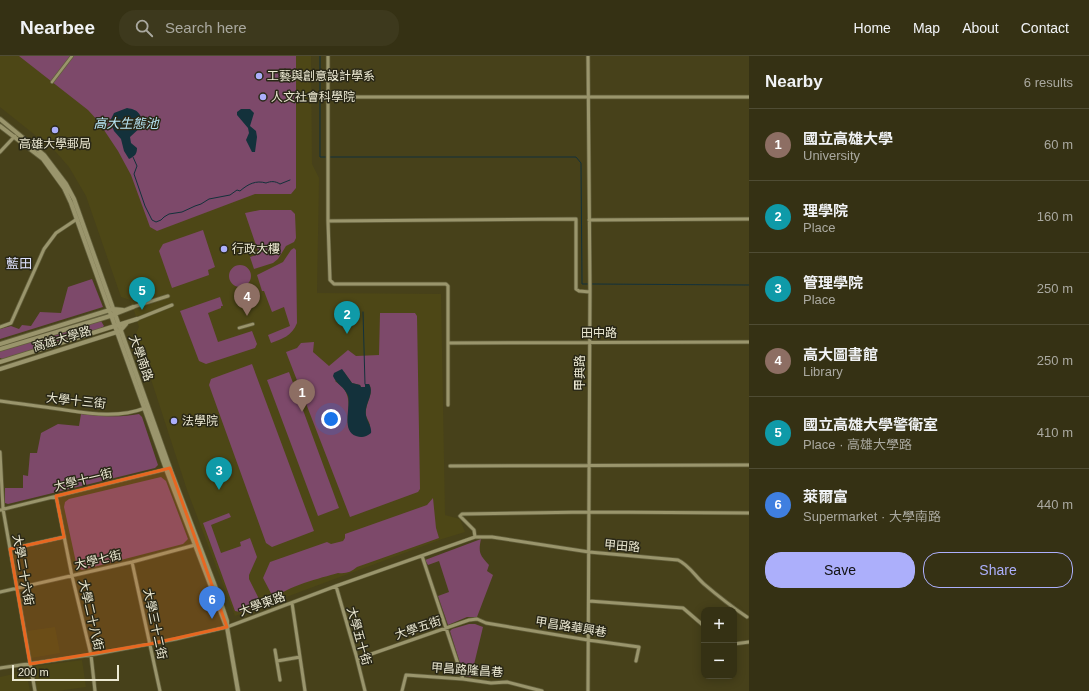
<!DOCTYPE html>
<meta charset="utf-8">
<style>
:root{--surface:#353114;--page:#3d391d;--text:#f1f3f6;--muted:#aaa9a0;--line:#4f4c34;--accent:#acaffb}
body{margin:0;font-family:Arial,"Noto Sans TC",sans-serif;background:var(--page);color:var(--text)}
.controls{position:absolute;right:12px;bottom:12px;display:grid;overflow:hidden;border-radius:8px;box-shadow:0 2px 10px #0003}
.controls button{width:36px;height:36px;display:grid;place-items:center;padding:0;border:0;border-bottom:1px solid var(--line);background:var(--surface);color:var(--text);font:20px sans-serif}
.scale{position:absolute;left:12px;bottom:10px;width:107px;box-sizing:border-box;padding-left:4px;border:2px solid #ece9d3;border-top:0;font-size:11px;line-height:14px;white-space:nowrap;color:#ece9d3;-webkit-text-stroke:3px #2a2817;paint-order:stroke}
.you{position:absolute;left:331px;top:363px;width:14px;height:14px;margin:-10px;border:3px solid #fff;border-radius:50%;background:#1a73e8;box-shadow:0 0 0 6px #1a73e833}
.badge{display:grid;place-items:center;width:26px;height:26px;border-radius:50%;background:var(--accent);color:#fff;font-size:13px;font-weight:700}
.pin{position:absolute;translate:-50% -33px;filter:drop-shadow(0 1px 2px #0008)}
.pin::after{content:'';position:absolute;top:21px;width:14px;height:12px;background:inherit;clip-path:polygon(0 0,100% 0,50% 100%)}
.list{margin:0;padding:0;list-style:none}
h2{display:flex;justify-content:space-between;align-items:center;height:52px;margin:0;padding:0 16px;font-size:17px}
h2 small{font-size:13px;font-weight:400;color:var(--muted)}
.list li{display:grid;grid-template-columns:26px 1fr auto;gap:12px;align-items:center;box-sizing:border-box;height:72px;padding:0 16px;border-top:1px solid var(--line)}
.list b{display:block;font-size:15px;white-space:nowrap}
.list p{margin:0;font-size:13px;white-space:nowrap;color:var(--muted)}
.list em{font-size:13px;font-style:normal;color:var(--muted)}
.actions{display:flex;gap:8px;padding:12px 16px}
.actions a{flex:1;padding:9px 0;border:1px solid var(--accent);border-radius:16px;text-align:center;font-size:14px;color:var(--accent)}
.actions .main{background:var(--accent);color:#111}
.icon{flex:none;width:22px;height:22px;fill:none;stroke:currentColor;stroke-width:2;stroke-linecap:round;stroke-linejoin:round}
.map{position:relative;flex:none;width:749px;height:635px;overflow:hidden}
header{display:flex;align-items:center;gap:24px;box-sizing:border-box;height:56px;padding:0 20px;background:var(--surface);border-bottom:1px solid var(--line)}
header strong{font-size:19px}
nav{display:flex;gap:22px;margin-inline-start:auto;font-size:14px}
.search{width:280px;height:36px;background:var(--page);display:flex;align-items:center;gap:10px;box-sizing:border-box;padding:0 14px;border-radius:16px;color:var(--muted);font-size:15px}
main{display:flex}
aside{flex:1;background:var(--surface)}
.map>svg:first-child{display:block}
.built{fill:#4d4716}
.green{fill:#7d496a;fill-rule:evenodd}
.water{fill:#13313b}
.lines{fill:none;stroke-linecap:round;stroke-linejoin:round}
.stream{stroke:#13313b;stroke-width:1}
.pedestrian-casing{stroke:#625e3b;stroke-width:4}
.minor-casing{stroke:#625e3b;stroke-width:4.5}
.tertiary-casing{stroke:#625e3b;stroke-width:5.5}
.pedestrian{stroke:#9a956c;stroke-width:2.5}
.minor{stroke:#9a956c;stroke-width:3}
.tertiary{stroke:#9a956c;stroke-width:4}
.marked{fill:#e86720;fill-opacity:0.2;stroke:#e86720;stroke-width:3;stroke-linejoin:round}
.poi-dot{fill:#acaffb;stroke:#2a2817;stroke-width:1.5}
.labels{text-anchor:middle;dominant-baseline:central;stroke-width:3;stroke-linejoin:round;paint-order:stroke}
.poi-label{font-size:12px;fill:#ece9d3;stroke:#2a2817;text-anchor:start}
.street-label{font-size:12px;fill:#ece9d3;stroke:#2a2817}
.water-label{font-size:13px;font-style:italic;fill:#b8e6f6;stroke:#2a2817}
.neighbourhood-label{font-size:13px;fill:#dee1fe;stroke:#2a2817}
</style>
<header>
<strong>Nearbee</strong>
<div class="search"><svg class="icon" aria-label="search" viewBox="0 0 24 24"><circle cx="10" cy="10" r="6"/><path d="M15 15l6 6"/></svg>Search here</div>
<nav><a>Home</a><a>Map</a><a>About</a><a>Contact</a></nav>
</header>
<main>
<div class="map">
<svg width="749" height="635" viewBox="0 0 749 635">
<rect width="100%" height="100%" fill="#47411a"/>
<path class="built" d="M 0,0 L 311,0 L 312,108 L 319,122 L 317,237 L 441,238 L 445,459 L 460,463 L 465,476 L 442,483 L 235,560 L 187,434 L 136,277 L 139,271 L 133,251 L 130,244 L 121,241 L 86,140 L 69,111 L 55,95 L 0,51 Z
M 55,571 L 60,597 L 31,602 L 27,575 Z
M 82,604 L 86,631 L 57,635 L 37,635 L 34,614 L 36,610 Z
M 18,617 L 28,625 L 30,635 L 0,635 L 0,621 Z"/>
<path class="green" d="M 19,0 L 296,0 L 296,132 L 291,138 L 255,138 L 157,175 L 150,171 L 131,119 L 118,95 L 98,65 L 88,54 Z
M 260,154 L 291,154 L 295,158 L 296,182 L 294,186 L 286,190 L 278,203 L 273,207 L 254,213 L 250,201 L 259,198 L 245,157 Z
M 203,174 L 215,211 L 208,214 L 209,219 L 172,232 L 159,195 L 163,188 Z
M 294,192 L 296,194 L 296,196 L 297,267 C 292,280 282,283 271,287 L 268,279 L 290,270 L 284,251 L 272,256 L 264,235 L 262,235 L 257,219 L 283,206 L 291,194 Z
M229 220a11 11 0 1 1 22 0a11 11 0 1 1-22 0Z
M 92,223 L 103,251 L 0,283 L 0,273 L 11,270 L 19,273 L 22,269 L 31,270 L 40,256 L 61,257 L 68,231 Z
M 220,241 L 223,250 L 221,250 L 221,252 L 208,257 L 218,286 L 252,275 L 257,288 L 255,292 L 206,308 L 199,305 L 180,255 Z
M 380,257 L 415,257 L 417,260 L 420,433 L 418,436 L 350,461 L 286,296 L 297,292 L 301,287 L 314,286 L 313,296 L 329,310 L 348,294 L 356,300 L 379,299 ZM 344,316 L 352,327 L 360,329 L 361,331 L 365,331 L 365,328 L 369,328 C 375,338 364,348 366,360 C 367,362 369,366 370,369 L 362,381 C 338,375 353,355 347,339 C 345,332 340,329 335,325 Z
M 101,265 L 104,270 L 100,273 L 3,303 L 0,302 L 0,295 Z
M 252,308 L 314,475 L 272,491 L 266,487 L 209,329 L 211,323 Z
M 289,316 L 339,452 L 318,460 L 267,324 Z
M 81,358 C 101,360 119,362 139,358 L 142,361 L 158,409 L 155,412 L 8,448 L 5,447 L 5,432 L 23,432 L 23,419 L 28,420 L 30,397 L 37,397 L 41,377 L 58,368 L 79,370 Z
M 161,421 L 166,425 L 188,483 L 183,488 L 82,514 L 77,511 L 64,451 L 65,446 L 69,443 Z
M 433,442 L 436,472 L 439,482 L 357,511 C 351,516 346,518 338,517 C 321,522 286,530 274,543 L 263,522 L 270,506 L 327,486 L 331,488 L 343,485 L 345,482 L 345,478 L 427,449 Z
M 229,457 L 231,461 L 211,469 L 221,497 L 241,490 L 240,486 L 250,482 L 257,501 L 249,519 L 249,523 L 262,549 L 240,556 L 235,555 L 203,467 Z
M 481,483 C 478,497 480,499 489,509 L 487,515 L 493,519 L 477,561 L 467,561 L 448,569 L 438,540 L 449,536 L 439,505 L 428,509 L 425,504 Z
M 469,568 L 475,568 L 483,571 L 471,621 L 464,620 L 450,575 L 452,573 Z"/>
<path class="water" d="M 127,52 C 139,54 141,58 143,69 L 130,81 L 131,87 L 137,92 C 137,98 135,100 129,103 L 124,95 L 121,83 L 114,75 L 112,70 L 111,63 L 114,57 Z
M 241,53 L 250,53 L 254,57 L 250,70 L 256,75 L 257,81 L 255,96 L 252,96 L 246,84 L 249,77 L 248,72 L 237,59 L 237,56 Z
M 342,313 L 352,327 L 360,329 L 361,331 L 365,331 L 365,328 L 369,328 C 375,338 364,348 366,359 C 367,366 372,370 371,377 C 366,381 362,382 356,380 C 341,375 351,351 348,340 C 345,331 336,328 333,320 L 334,317 Z"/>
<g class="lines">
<path class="stream" d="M 320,0 L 320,101 L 326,101
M 133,101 L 137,110 L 134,118 L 145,150 L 152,164 L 156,166 L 161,164 L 164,161 L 169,158 L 182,156 L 195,150 L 201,148 L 209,143 L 230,139 L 237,134 L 240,135 C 248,128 256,124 266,127 C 271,125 275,125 280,128 L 290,124
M 330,101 L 576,101 L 581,107 L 582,228 L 588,228
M 591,228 L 749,229
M 363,256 L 365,328"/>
<g class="pedestrian-casing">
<path id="pedestrian" d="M 52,26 L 72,0
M 239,272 L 253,268"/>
</g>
<g class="minor-casing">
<path id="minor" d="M 328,0 L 328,165 L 330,224 L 334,228 L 446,228 L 448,230 L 448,349
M 328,41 L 749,41
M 0,96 L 15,80
M 589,164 L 749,163
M 328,165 L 576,163 L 576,233 L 579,235 L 590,236
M 133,251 L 168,240
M 137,263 L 172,249
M 0,271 L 11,267 L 44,193 L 56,177 L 77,163
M 449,287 L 749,286
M 0,345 C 20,348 39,350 59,353 C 87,357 117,363 145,352
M 0,396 L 3,453 L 35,635
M 450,410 L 749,409
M 56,440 L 72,520 L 91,599 L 95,635
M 0,454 L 167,413
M 475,481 L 474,474 L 460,460 L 462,458 L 589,456 L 749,457
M 10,493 L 64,481
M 422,500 L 463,623
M 132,506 L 160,635
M 336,530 L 356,599 L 365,635
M 0,536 L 132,506 L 195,489
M 589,545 L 683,552 L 704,570
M 292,547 L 305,635
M 734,588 L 749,586
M 275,594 L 280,624
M 357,603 L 469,564 L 477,563 L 486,567 L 588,584 L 639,591 L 636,605
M 277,605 L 300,601
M 0,612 L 96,598 L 176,583 L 227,571 L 336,530 L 475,481 L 492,481 L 589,496 L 678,504 C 689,509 695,520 704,528 C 718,540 732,551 747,561
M 402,635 L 406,619 L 463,623 L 491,627 L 507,626 L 542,635
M 588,635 L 590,234 L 588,0"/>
</g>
<g class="tertiary-casing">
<path id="tertiary" d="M 0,63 L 44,99 L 66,128 L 74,143 L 171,415 L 217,535 L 227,565 L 227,571 L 238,635
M 0,70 L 43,103 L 64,132 L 71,147 L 166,413 L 226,570
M 0,288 L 113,253 L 123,254
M 0,293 L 110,260 L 133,251
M 0,306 L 137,263
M 0,313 L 120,275 L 126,268"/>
</g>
<use href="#pedestrian" class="pedestrian"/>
<use href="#minor" class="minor"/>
<use href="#tertiary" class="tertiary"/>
</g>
<path class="marked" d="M 170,412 L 227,571 L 150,588 L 30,608 L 10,493 L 64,481 L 56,440 Z"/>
<g class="poi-dot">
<circle cx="259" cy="20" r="4"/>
<circle cx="263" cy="41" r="4"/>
<circle cx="55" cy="74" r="4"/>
<circle cx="224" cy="193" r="4"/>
<circle cx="174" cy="365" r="4"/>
</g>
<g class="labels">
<g class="poi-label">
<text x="267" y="20">工藝與創意設計學系</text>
<text x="271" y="41">人文社會科學院</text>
<text x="55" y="88" text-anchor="middle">高雄大學郵局</text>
<text x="232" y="193">行政大樓</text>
<text x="182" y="365">法學院</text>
</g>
<g class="street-label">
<text x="599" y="277">田中路</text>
<text transform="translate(62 283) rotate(-17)">高雄大學路</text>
<text transform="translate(141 302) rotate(70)">大學南路</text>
<text transform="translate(580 317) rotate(-90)">甲典路</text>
<text transform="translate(76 345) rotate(6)">大學十三街</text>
<text transform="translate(83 424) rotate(-14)">大學十一街</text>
<text transform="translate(622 490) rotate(5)">甲田路</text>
<text transform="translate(98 504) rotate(-13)">大學七街</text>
<text transform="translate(23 514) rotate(80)">大學二十六街</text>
<text transform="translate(262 548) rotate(-20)">大學東路</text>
<text transform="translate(91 559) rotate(77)">大學二十八街</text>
<text transform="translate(155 568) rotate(78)">大學三十二街</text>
<text transform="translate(571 571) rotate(9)">甲昌路華興巷</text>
<text transform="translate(418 572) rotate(-19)">大學五街</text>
<text transform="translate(359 580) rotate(74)">大學五十街</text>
<text transform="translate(467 614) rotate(4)">甲昌路隆昌巷</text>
</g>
<g class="water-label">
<text x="126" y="67">高大生態池</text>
</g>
<g class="neighbourhood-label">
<text x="19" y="207">藍田</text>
</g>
</g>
</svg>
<div class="controls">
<button>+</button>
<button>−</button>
</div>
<div class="scale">200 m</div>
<div class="you"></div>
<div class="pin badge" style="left:302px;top:356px;background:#8d6e63">1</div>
<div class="pin badge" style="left:347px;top:278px;background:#0f9aa8">2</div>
<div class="pin badge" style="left:219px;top:434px;background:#0f9aa8">3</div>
<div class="pin badge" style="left:247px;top:260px;background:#8d6e63">4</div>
<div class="pin badge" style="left:142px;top:254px;background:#0f9aa8">5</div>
<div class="pin badge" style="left:212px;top:563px;background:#3f7fe0">6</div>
</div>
<aside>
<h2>Nearby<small>6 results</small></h2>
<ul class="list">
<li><span class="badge" style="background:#8d6e63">1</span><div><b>國立高雄大學</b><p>University</p></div><em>60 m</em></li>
<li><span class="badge" style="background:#0f9aa8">2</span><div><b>理學院</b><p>Place</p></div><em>160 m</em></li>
<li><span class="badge" style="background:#0f9aa8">3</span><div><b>管理學院</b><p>Place</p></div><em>250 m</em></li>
<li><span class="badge" style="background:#8d6e63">4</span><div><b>高大圖書館</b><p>Library</p></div><em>250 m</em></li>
<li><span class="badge" style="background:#0f9aa8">5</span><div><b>國立高雄大學警衛室</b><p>Place · 高雄大學路</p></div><em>410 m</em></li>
<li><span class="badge" style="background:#3f7fe0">6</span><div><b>萊爾富</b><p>Supermarket · 大學南路</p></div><em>440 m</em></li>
</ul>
<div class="actions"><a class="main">Save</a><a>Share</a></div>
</aside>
</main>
